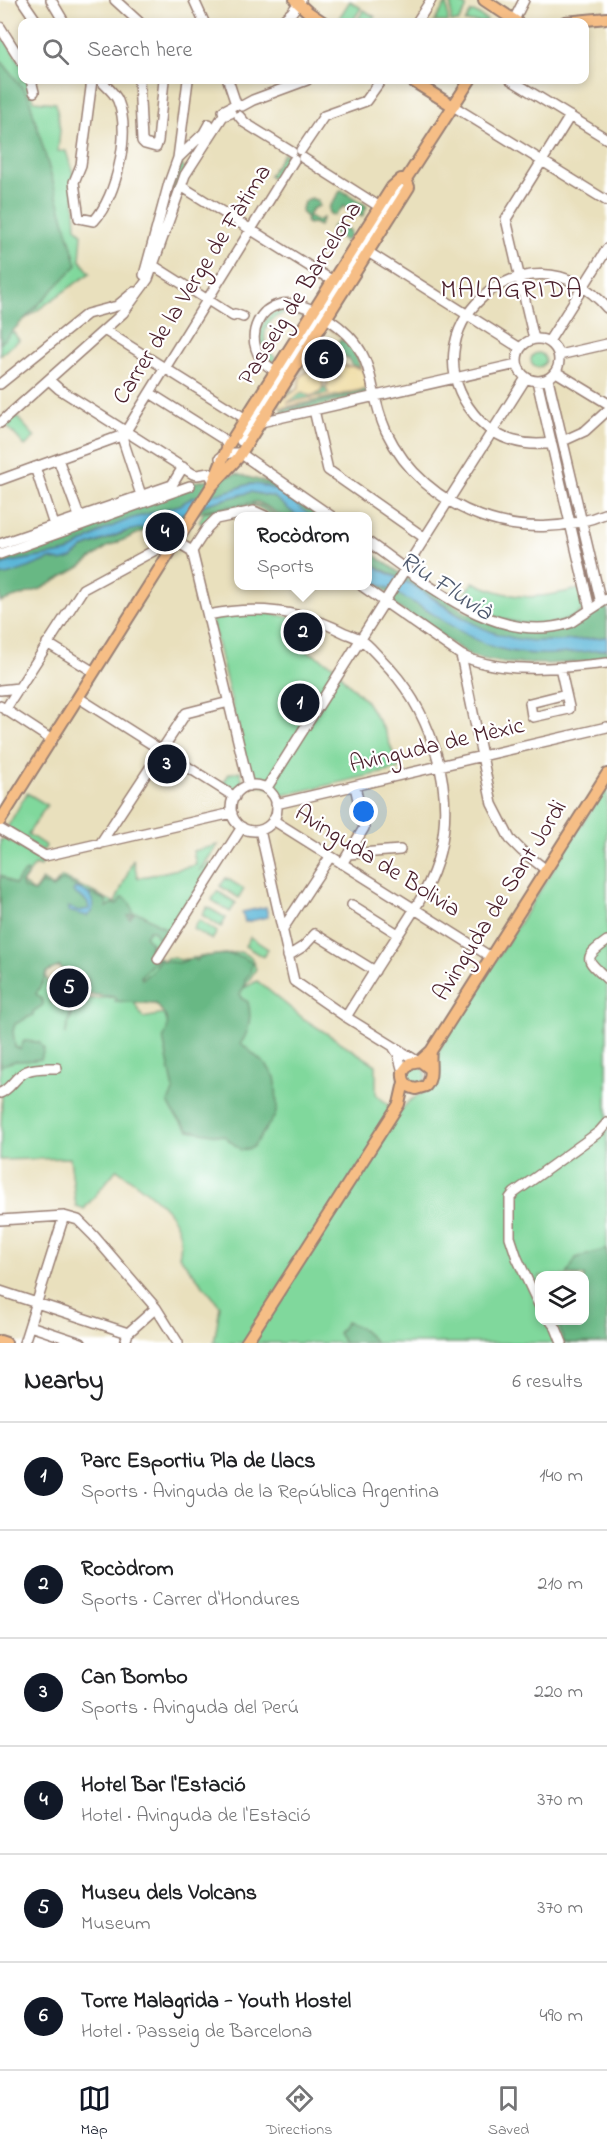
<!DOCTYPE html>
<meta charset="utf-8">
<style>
:root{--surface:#fff;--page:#f6f6f6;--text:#202124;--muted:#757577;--line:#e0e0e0;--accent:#111827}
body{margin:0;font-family:"Indie Flower",sans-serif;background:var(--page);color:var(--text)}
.controls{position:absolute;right:18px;bottom:18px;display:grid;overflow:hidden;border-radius:12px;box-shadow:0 3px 9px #0003}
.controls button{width:54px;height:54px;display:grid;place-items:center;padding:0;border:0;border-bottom:2px solid var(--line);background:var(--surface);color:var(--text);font:30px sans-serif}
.you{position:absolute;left:364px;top:812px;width:21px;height:21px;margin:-15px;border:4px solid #fff;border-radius:50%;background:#1a73e8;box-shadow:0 0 0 9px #1a73e833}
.badge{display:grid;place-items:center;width:39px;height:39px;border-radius:50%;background:var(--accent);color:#fff;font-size:20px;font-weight:700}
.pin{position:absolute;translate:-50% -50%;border:3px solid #fff;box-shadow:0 2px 6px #0006}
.popup{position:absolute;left:234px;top:512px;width:138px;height:78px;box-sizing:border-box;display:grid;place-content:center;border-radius:12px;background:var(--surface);filter:drop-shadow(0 2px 4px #0005);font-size:20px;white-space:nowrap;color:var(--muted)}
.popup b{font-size:22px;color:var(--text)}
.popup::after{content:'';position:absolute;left:50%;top:100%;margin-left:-12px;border:12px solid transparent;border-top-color:var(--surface)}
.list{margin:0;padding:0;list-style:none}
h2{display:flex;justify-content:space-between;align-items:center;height:78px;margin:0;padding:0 24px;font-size:26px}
h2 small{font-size:20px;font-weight:400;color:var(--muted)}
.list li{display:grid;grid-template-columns:39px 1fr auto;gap:18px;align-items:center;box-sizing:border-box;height:108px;padding:0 24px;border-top:2px solid var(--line)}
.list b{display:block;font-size:22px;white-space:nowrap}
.list p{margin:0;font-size:20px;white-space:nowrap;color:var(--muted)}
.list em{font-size:20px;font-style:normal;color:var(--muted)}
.icon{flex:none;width:33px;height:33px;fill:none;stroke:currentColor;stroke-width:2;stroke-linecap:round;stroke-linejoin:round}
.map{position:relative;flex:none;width:607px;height:1343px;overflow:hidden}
.search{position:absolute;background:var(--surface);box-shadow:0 3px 9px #0003;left:18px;right:18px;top:18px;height:66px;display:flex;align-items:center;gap:15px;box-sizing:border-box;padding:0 21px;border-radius:12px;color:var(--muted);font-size:22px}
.sheet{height:726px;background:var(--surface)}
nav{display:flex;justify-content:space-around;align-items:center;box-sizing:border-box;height:84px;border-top:2px solid var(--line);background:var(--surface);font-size:16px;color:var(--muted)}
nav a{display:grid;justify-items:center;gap:3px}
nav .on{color:var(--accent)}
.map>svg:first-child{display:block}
.green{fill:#80d89c;stroke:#657c64;stroke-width:1.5;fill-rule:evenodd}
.forest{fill:#68b884;stroke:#596c58;stroke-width:1.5}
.sand{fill:#eeda9e;stroke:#9c7c64;stroke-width:1.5;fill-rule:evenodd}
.water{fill:#5ab6d8;stroke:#526a82;stroke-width:1.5}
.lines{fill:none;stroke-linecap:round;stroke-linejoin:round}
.minor-casing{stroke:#9a8074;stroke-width:12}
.major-casing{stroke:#9a8074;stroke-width:14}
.minor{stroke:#fff;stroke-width:9}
.major{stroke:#f6be86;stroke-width:10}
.labels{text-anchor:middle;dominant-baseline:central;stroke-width:4.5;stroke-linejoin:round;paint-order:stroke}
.street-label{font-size:24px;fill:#4a1f2b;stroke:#fff}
.neighbourhood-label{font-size:26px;letter-spacing:1.5px;fill:#4a1f2b;stroke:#fff}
.water-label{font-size:26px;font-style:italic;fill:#505b70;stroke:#fff}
</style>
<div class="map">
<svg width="607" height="1343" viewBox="0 0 607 1343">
<rect width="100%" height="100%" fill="#fff"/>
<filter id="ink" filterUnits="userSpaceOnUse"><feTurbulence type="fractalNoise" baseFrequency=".0167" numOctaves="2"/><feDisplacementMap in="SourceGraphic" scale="12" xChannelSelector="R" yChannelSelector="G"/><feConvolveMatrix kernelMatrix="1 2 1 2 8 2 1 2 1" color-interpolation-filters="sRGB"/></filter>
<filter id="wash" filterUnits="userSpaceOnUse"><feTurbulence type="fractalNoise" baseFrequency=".008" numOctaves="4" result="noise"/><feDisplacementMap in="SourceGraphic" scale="24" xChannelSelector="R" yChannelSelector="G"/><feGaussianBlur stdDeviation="1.35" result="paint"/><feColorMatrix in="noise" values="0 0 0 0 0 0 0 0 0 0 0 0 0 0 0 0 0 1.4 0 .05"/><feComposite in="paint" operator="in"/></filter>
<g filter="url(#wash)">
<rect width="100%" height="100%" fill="#e9e0bd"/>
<path class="green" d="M 456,0 L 466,6 L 466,9 L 458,22 L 451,22 L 451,3 Z
M 350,1 L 361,8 L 352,22 L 337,21 Z
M 447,2 L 448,22 L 434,22 Z
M 364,10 L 375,17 L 371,22 L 356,22 Z
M 471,12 L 474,12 L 487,20 L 486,22 L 465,22 Z
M 0,32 L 22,66 L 22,80 L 29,80 L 34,101 L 56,103 L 60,130 L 58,151 L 66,151 L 73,173 L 76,227 L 82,234 L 80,260 L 90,273 L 11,329 L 19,340 L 0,355 Z
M 284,153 L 287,155 L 287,158 L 276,176 L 276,180 L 269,176 Z
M 179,161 L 184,168 L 146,277 Z
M 283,308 L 294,308 L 305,312 L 302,317 C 273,302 250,338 276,358 L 273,363 C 252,345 257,317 283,308 Z
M531 360a7 7 0 1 1 14 0a7 7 0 1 1-14 0Z
M 368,388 L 369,390 L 282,410 L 305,402 Z
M 370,391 L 370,394 L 283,414 L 282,411 Z
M 16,416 L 35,437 L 25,446 L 6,425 Z
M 253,504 L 262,506 L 277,516 C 268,516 263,507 254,506 L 214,515 L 203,524 L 199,522 L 204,512 Z
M 473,582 C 516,602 538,599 583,588 L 586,608 C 580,612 573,618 566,620 C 531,632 492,618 460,602 Z
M 246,610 L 322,622 L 307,651 L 338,668 L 343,678 L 365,700 L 385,731 L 399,769 L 280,796 L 270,788 L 251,783 L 211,617 Z
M 240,771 L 243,783 L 234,789 L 233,792 L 222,785 L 229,774 Z
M 607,785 L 607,1343 L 214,1343 L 220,1306 L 179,1256 C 190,1215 145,1191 117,1169 L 84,1209 L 76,1206 L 70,1158 L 0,1160 L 2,1096 L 0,1095 L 0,840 L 7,839 L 43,862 L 40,867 L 35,865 L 22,883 L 34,892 L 42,880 L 53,887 L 62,877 L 115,903 L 133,860 L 138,878 L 196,865 L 193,851 L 218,845 L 199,871 L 209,863 L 213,865 L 167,933 L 164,942 L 151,945 L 153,954 L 164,961 L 167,958 L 175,957 L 179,960 L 240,952 L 251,957 L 256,969 L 244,988 L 257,981 L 304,1019 L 376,1065 L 376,1094 L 398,1114 L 409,1101 L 433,1086 L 440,1048 ZM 60,966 L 61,969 L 75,971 L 88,979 L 86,994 L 116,997 L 88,999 L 72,1013 L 65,1035 L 71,1012 L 50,1002 C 50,996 47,988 47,979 L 45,977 L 48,971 ZM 134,1002 L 155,1004 L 171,1013 L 143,1018 ZM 540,1276 L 584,1276 L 584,1320 L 540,1320 Z
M 27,793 L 47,805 L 28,834 L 46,846 L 44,850 L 41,850 L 9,829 L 8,826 Z
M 226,878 L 244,889 L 239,898 L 220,886 Z
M 217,891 L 236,903 L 230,912 L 212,900 Z
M 207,907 L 226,918 L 221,927 L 202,915 Z
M 199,920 L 217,932 L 212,940 L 193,929 Z
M 250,937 L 268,949 L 263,957 L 245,946 Z
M408 1075a9 9 0 1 1 18 0a9 9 0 1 1-18 0Z"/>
<path class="forest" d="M 0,59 L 28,95 L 77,265 L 0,344 Z
M 341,190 L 367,206 L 362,217 L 344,206 L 335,215 L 330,214 L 329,208 Z
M 311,198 L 318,201 L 319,206 L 312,209 L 308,216 L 317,221 L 323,218 L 319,226 L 313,223 L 308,224 L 306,222 L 307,218 L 301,212 L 304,202 Z
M 336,224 L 349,230 L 350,235 L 347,240 L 344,241 L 332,230 L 331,228 Z
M 339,340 C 352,341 357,357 362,368 L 352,365 L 350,360 L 339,352 L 337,348 Z
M 324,387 L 327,387 L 331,395 L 323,395 L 287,404 L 285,396 L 288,391 C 301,390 312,394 324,387 Z
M 236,474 L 273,484 L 319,516 L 310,516 L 277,490 L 266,486 L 250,484 L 219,494 L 193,497 L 180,505 L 154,512 L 106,529 L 68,552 L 6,563 L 0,565 L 0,555 L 185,484 Z
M 251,492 L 274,497 L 297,516 L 281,516 L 264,505 L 257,502 L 206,510 L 146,530 L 107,547 L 80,567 L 41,589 L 0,602 L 0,576 C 19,573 34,565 50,559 C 62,560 75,558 83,548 L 134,529 L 154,525 L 162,521 L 182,515 L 207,504 Z
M 368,550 L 401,574 L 434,591 L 467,613 L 546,630 L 607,603 L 607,637 C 572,640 535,646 502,636 C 469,626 443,602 414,586 C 399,577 383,571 369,562 Z
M 368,575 L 381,585 L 391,589 L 470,636 L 495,647 L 545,654 L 607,649 L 607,660 L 547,664 L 505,663 L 477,658 L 471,656 L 391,603 L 394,597 L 368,579 Z
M 27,871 L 28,874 L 22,883 L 23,888 L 34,892 L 42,882 L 44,885 L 48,885 L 52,888 L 63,880 L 80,888 L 84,893 L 92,894 L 106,900 L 107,907 L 112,904 L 117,904 L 122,897 C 129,898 133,907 133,914 L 128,916 L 130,919 L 135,913 L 142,914 L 168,930 L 165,939 L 161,942 L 153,930 L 149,930 L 145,936 L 151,942 C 148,949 152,954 157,959 L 141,976 L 142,979 L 152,971 L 159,960 L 179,963 L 193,958 L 196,961 L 200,957 C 220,955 235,950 252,963 L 250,973 L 245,980 L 245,985 L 240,994 L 241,998 L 248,1002 C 252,1016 249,1032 241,1043 L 267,1066 L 275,1077 L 276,1083 L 277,1108 L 275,1116 L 252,1148 L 241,1150 L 224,1136 L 189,1130 L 175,1115 L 168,1102 L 174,1090 L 164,1043 C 163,1033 163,1042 166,1033 C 171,1021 163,1012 156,1004 L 115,1001 L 115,997 L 86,994 L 88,980 L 75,971 L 61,969 L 60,966 L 46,972 L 44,980 L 36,994 L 42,999 L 43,1005 L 33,1012 L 33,1015 L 15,1024 L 13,1031 L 15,1047 L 20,1049 L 24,1041 L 39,1042 L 44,1049 L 41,1059 C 27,1062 12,1058 0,1067 L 0,875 L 15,885 L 23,873 Z
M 607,1249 L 607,1343 L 564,1343 L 558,1321 L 584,1320 L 584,1276 L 567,1275 L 576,1258 Z
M 346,1322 L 360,1328 L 377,1343 L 344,1343 L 338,1333 Z"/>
<path class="sand" d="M 328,324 C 351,341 364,360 369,388 L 281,408 L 278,404 L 304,362 L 327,377 L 336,379 L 340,376 L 337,372 L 341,365 C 346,368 353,365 361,369 C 355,347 346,340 327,327 L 321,337 L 319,336 ZM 303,367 L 309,371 C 300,374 298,380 299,388 L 284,399 ZM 322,379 L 328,382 L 326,388 L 329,394 L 287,403 L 302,392 L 310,396 L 319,393 L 323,386 Z
M 547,383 L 580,521 L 572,523 L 541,384 Z
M 581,525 L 598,599 L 593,605 L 573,527 Z"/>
<path class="water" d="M 250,484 C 276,484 291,501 310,516 L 297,516 L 274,497 L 251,492 L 207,504 L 154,525 L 124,532 L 83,548 L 72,558 L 61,561 L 50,559 C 34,565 19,573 0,576 L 0,566 L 6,563 L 68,552 L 106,529 L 130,519 L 180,505 L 193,497 L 219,494 Z
M 368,561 C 382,573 401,578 416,587 C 443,605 470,626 501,635 C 535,646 572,640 607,637 L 607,649 C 568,654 525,659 488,645 C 466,636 446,623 427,610 C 416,603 402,598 391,589 L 378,584 L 368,575 Z
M 75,888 C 89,891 95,897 92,912 L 87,916 L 68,911 L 68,907 L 79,911 L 89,909 C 89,898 78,898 73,891 Z
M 266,907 L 268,917 L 245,922 L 242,912 Z"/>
</g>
<g filter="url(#ink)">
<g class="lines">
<g class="minor-casing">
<path id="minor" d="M 22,0 L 37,22
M 51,0 L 64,22
M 115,0 L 139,22
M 194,0 L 204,22
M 514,20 L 524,0
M 281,22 L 292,12 L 301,0
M 417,22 L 431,0
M 0,27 L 22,62
M 31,80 L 34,92
M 92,80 L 81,165 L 74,182 L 79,218 L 94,221 C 117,196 131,133 118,101 C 115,93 106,86 100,80
M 139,80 L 142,141 L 145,144 L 156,147 L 158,141 L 164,80
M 228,80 L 236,104
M 511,80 L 607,139
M 242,106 L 253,100 L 307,80
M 453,106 L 607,201
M 223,111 L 236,104 L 242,106
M 239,116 L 245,123 L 292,152
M 301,150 L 324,116 L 366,101 L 381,80
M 178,158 L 204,133 L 209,124
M 303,158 L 380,207
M 181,186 L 333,281
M 368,252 L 520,348
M 154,266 L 233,316 L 235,314 L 243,317
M 144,275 L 169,183 L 178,158 L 188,80
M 327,318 C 381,354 364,382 386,431 C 425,513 525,548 607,513
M 104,330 L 246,419
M517 360a21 21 0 1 1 42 0a21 21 0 1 1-42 0Z
M 534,339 L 506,219 L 570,116
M 549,341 L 607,249
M 559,355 L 607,344
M 276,371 C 233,350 258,281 314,311
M 556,372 L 607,403
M 548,379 L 601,603
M 49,380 L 59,389 L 193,474 L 197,475 L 209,473 L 213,480
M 537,381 L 590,609
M 0,384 L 87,314 L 117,306 L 134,292
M 150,393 L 223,439 L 228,446
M 314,410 L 328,470 L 425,538
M 261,422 L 517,364
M 0,423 L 123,313 L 148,279 L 185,175 L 223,116 L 231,113
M 126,431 L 294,160
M 122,437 L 141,495
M 563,441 L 585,431 L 607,411
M 245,443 L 241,441 L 401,189
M 551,443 C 526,447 498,440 480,421 C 397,333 528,216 607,308
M 220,458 L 229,453 L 240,453 L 331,516
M 58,459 L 79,516
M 35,467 L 54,525
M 0,480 L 129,433
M 368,542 C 424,581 496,647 570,623 L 607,599
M 0,544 L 172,485 L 183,467
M 192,551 L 207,528 L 216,519 L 254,511 L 265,516
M 0,554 L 190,486
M 362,586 L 461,655 C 500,675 564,668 607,663
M 208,615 C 257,605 301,610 345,633 C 350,635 357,637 361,640 C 368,644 375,653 381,659 C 429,707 456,784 440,851 C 432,886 411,915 392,944 C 376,968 361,993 346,1017
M 47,643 L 94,672
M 461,655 L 492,804 L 510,839 L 522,851 L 545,869
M 560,667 L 569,707 L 569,709 L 533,717 L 532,716 L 530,703 L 566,694
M 0,690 L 19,688
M 79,698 L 235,797
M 0,706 L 52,740
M 5,710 L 83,589 L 157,549 L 177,542 L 192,551 L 249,786
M231 808a23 23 0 1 1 46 0a23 23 0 1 1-46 0Z
M 266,789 L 526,378
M 276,804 L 607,727
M 273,820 L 491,957
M 0,829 L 45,856 L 232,813
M 260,830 L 294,981 L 346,1017 L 417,1061
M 100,844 L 186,713 L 229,702
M 348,854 L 400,850
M 342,864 L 364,828 L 355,786
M 352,905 L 398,934
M 282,930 L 330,857
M 607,941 C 582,959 586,959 607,979
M 288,956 L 304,946 L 315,934 L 375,971
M 158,959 L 242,827
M 394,1048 L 398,1054 L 403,1072
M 0,1093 C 11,1089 15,1076 27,1071 C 35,1067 48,1068 57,1068
M 0,1220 L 64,1216 L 78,1220 L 94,1236 L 156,1308 L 178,1343
M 0,1291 L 128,1333
M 540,1307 L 517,1258 L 510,1237 L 510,1198 L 514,1193 L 599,1132 L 607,1123
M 550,1320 L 556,1328 L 562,1343
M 30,1326 L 81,1343
M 24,1343 L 64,1216
M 125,1343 L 128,1333 L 156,1308"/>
</g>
<g class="major-casing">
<path id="major" d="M 295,0 L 308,12 L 323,22
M 484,0 L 517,22
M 565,22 L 607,18
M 411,80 L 453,106
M 213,483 L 228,446 L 392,187 L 401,179 L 406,179 L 470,80
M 0,821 L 211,487 L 238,458 L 409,187 L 406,179
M 420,1061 L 431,1051 L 607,774
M 429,1068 L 420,1061 L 410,1063 L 403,1072 C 402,1081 406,1087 416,1089 L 426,1086 C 434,1076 429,1063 431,1051
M 0,1341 L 6,1343
M 246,1343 L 399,1104 L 404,1082"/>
</g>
<use href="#minor" class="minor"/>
<use href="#major" class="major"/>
</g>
</g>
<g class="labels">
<g class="street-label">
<text transform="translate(193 285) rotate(-58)">Carrer de la Verge de Fàtima</text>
<text transform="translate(301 294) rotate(-58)">Passeig de Barcelona</text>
<text transform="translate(437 746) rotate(-13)">Avinguda de Mèxic</text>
<text transform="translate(377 862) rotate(32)">Avinguda de Bolivia</text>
<text transform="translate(501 901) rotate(-58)">Avinguda de Sant Jordi</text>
</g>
<g class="neighbourhood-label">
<text x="512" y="291">MALAGRIDA</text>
</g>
<g class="water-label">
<text transform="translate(445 587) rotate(33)">Riu Fluvià</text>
</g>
</g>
</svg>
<div class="controls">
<button><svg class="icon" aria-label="layers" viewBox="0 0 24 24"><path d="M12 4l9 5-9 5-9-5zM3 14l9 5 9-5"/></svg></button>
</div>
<div class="you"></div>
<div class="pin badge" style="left:300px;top:703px">1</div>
<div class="pin badge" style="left:303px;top:632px">2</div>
<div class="popup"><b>Rocòdrom</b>Sports</div>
<div class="pin badge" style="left:167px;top:764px">3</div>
<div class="pin badge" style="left:165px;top:532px">4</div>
<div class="pin badge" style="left:69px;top:988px">5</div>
<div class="pin badge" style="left:324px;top:359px">6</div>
<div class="search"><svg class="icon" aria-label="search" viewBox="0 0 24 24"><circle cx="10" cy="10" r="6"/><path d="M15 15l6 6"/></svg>Search here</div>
</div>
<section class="sheet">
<h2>Nearby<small>6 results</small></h2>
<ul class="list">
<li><span class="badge">1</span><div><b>Parc Esportiu Pla de Llacs</b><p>Sports · Avinguda de la República Argentina</p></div><em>140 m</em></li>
<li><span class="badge">2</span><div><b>Rocòdrom</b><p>Sports · Carrer d'Hondures</p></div><em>210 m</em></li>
<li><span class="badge">3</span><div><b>Can Bombo</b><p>Sports · Avinguda del Perú</p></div><em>220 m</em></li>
<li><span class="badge">4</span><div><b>Hotel Bar l'Estació</b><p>Hotel · Avinguda de l'Estació</p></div><em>370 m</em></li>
<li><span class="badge">5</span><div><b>Museu dels Volcans</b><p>Museum</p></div><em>370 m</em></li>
<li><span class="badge">6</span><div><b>Torre Malagrida - Youth Hostel</b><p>Hotel · Passeig de Barcelona</p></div><em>490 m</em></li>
</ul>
</section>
<nav>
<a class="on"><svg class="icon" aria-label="map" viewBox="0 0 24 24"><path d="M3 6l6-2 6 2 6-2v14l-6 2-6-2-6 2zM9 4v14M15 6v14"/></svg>Map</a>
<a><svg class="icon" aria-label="directions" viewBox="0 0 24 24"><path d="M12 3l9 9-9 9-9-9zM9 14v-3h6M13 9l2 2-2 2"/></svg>Directions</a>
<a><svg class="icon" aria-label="saved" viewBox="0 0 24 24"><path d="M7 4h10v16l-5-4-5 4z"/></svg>Saved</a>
</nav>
